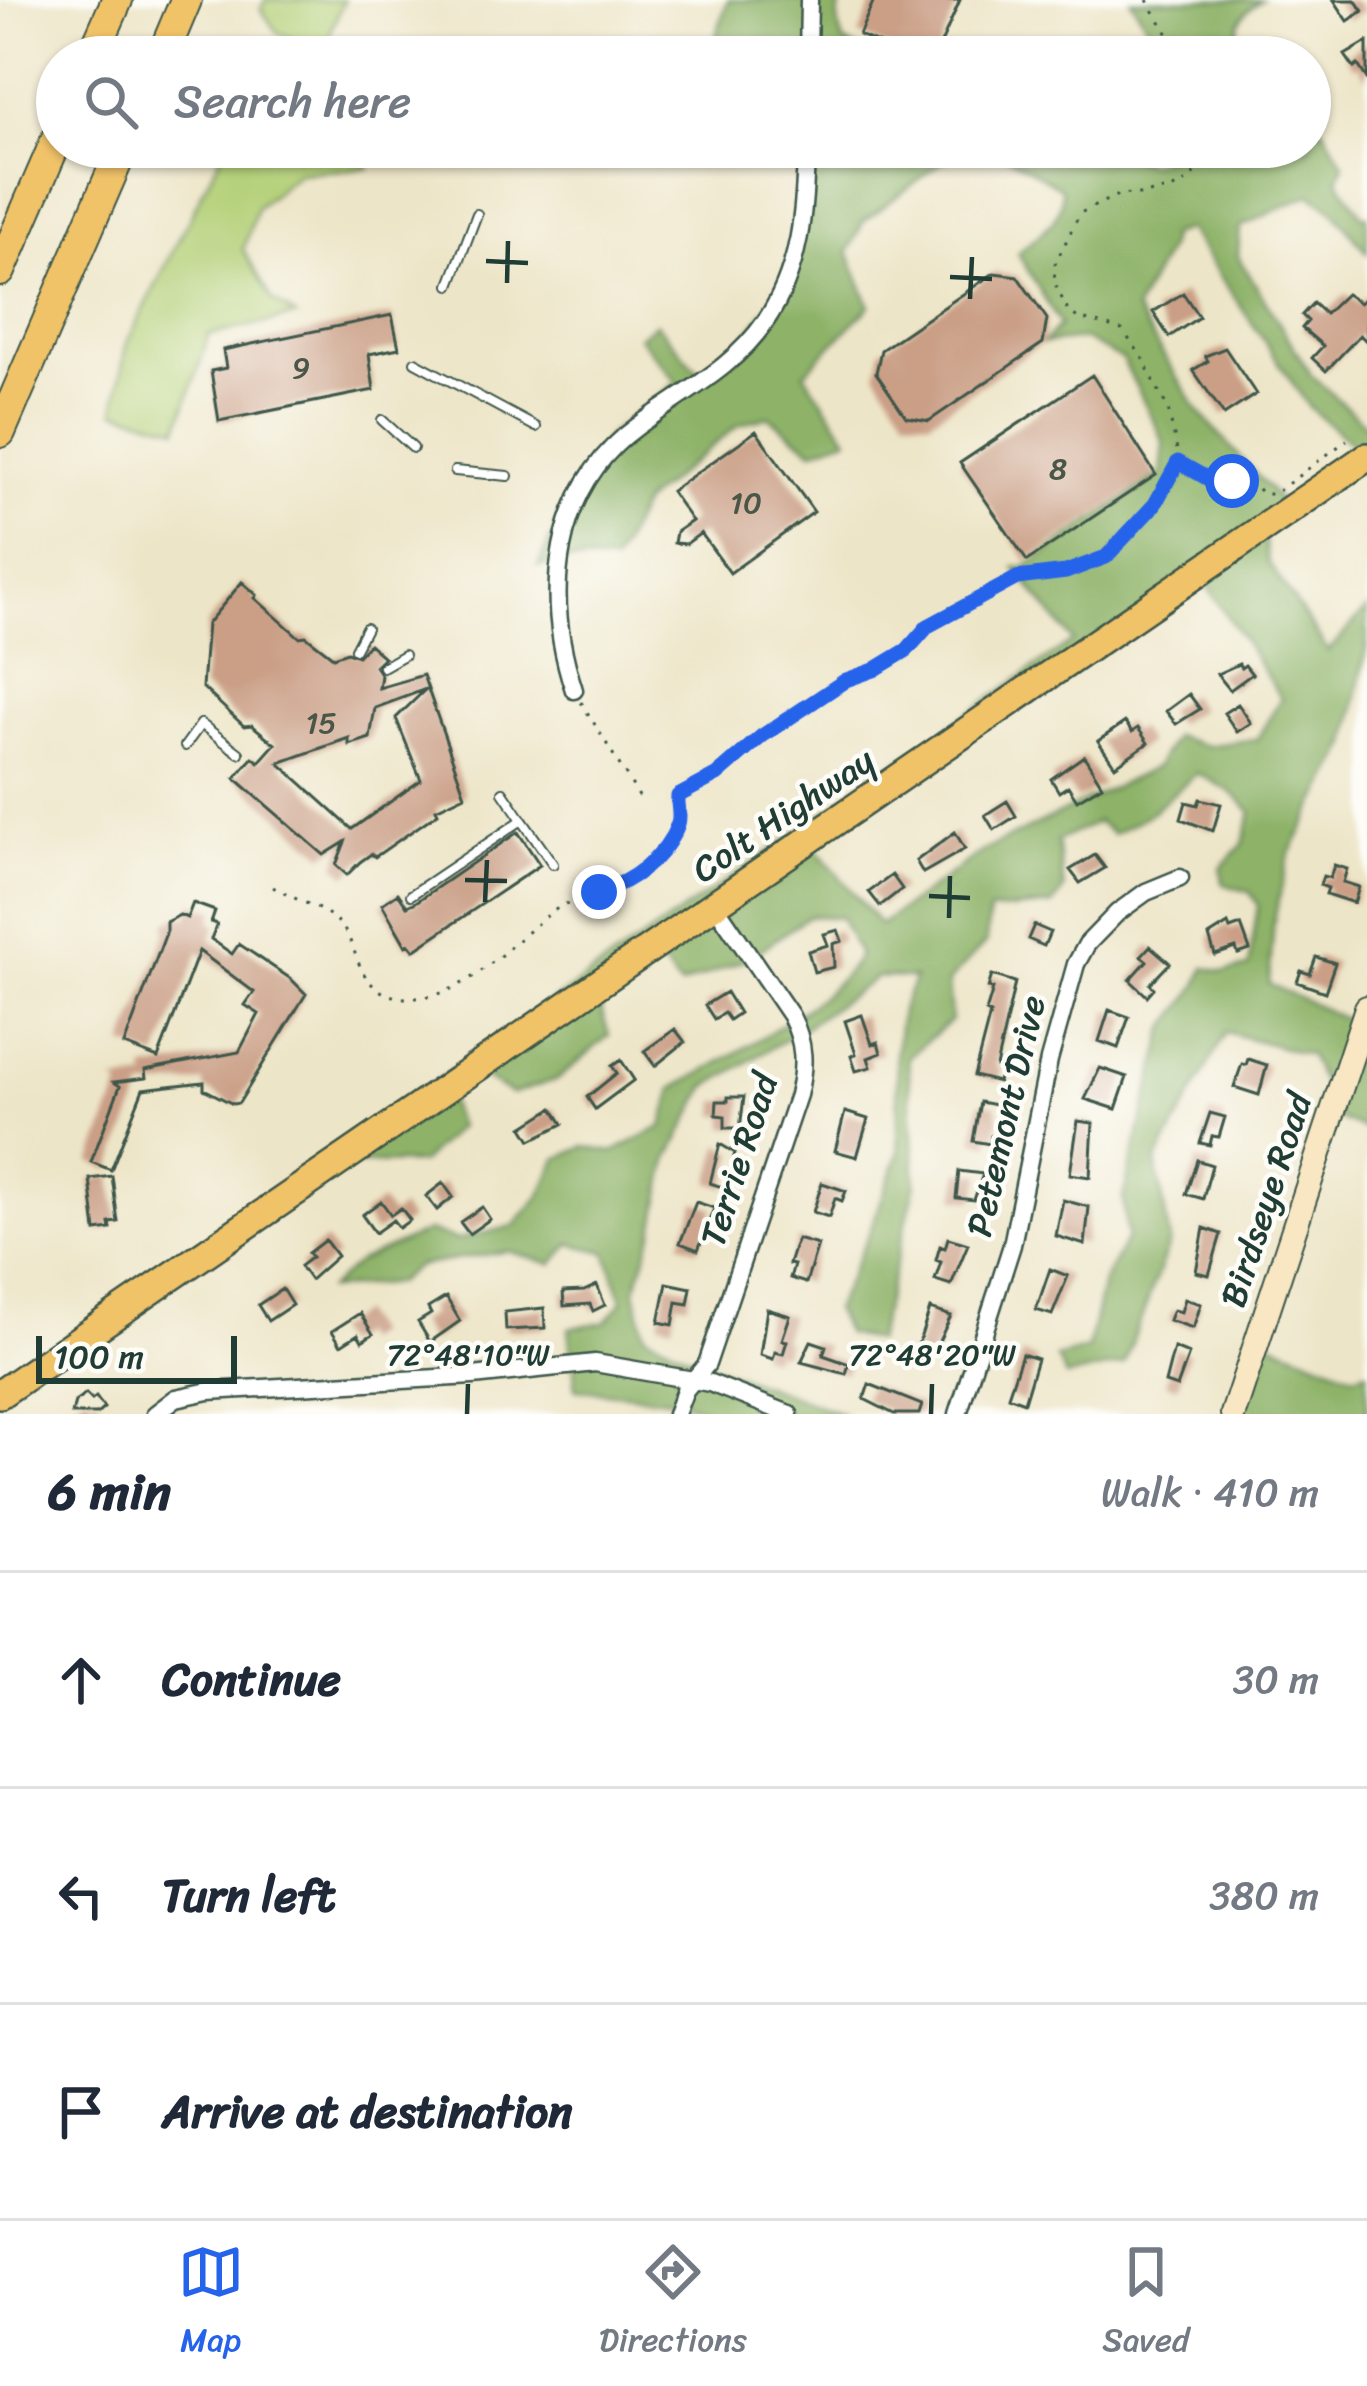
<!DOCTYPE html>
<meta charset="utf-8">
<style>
:root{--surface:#fff;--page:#f6f6f7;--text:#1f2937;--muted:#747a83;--line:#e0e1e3;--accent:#2563eb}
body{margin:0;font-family:Sriracha,sans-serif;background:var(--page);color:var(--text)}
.scale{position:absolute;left:36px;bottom:30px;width:201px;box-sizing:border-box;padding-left:12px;border:6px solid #1f3d34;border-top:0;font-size:33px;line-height:42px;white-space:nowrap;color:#1f3d34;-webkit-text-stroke:9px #fdfcf7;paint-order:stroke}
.stop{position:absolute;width:36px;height:36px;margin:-27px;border:9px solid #2563eb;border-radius:50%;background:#fff}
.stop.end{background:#2563eb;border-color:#fff;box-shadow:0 3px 12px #0008}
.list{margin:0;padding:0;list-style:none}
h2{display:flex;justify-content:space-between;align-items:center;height:156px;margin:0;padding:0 48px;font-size:51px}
h2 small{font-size:39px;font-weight:400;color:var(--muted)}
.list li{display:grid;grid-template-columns:78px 1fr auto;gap:36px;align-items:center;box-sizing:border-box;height:216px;padding:0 48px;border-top:3px solid var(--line)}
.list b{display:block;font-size:45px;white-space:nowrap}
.list em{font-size:39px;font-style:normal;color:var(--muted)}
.icon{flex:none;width:66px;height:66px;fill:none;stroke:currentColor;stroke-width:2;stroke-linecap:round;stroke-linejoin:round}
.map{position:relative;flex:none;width:1367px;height:1414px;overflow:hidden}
.search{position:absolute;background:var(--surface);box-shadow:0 3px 9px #0004;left:36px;right:36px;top:36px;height:132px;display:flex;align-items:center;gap:30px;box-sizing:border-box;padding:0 42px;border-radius:66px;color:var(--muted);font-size:45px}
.sheet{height:804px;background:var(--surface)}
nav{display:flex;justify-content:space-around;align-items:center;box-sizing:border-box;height:168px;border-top:3px solid var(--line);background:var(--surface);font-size:33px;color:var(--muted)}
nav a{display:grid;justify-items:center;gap:6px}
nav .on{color:var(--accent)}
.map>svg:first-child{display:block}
.green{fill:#b2cf76;stroke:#688655;stroke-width:3}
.forest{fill:#8db267;stroke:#56784e;stroke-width:3;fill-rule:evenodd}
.building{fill:#ca9f86;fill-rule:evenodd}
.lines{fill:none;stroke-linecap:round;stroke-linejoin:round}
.service-casing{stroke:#3e564a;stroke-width:12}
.minor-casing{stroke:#3e564a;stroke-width:21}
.secondary-casing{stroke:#3e564a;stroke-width:28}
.trunk-casing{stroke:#3e564a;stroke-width:32}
.motorway-casing{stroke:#3e564a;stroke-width:34}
.path{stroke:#3e564a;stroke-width:3;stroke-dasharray:3 9;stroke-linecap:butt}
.service{stroke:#fff;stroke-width:8}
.minor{stroke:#fff;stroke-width:16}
.secondary{stroke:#f9e7c3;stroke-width:24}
.trunk{stroke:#f1c369;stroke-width:27}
.motorway{stroke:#f1c369;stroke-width:30}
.route{stroke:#2563eb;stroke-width:15}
.ticks{fill:none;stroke:#1f3d34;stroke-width:4.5}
.labels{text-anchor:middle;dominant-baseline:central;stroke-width:9;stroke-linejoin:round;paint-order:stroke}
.number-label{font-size:30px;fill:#4a5648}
.street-label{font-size:36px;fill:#1f3d34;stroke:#fdfcf7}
.ticks-label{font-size:30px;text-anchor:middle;fill:#1f3d34;stroke:#fdfcf7;stroke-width:9;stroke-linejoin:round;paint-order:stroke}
</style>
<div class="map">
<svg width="1367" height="1414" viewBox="0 0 1367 1414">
<rect width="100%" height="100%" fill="#fdfcf7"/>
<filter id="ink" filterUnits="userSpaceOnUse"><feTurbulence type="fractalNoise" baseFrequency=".00833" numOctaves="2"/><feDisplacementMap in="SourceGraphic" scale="24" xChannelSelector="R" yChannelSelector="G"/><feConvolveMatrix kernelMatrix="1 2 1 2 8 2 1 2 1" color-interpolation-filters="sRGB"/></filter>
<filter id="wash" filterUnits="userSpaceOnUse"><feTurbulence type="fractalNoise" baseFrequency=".004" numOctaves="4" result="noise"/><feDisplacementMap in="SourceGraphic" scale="48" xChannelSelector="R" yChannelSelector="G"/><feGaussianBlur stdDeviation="2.7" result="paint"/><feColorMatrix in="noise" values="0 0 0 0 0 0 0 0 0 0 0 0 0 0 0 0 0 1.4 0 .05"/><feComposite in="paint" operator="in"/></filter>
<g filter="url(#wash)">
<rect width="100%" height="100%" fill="#ede5c7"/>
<path class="green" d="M 265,0 L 344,0 L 330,33 L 332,56 L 278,33 L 261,9 Z
M 225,147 L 357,147 L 369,168 L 298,173 L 257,207 L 243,250 L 273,301 L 296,316 L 209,335 L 178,428 L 115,411 L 126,345 Z"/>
<path class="forest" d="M 728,0 L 842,0 C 836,15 837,28 844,43 L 877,57 L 709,57 Z
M 1131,0 L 1261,0 C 1239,13 1231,33 1242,57 L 1167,57 Z
M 1323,128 L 1344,164 L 1338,179 L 1363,216 L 1367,215 L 1367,253 L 1334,211 L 1311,194 L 1240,227 L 1238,256 L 1311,375 L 1367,426 L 1367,457 L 1309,407 L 1188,229 L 1170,235 L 1168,248 L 1135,310 L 1199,412 L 1289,511 L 1263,529 L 1268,562 L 1328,651 L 1367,609 L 1367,644 L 1348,744 L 1289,855 L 1274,920 L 1269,984 L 1360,1026 L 1367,1008 L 1367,1130 L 1331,1116 L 1334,1108 L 1309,1055 L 1226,1032 L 1156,1162 L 1170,1241 L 1124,1364 L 1066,1377 L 1057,1358 L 1088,1349 L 1103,1282 L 1127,1238 L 1123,1197 L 1166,1028 L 1197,987 L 1205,968 L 1225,972 L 1249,967 L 1258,905 L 1250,892 L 1223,884 L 1221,868 L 1243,844 L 1252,812 L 1230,791 L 1197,773 L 1148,815 L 1113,834 L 1098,822 L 1057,841 L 1064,889 L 1053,905 L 989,911 L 986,942 L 948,982 L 951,1020 L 908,1057 L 916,1183 L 876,1341 L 846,1334 L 834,1310 L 868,1236 L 899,1153 L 896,1052 L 901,1010 L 915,978 L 877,977 L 799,1031 L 706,1087 L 668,1160 L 654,1230 L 635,1291 L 645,1334 L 707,1364 L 843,1414 L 716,1414 L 680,1400 L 576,1389 L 569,1328 L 605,1322 L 623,1301 L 606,1252 L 571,1244 L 552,1264 L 508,1251 L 417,1266 L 396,1283 L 328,1289 L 359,1261 L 428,1231 L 456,1240 L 514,1226 L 541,1195 L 557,1159 L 584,1147 L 613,1152 L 663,1126 L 673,1089 C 724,1059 832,1005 859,955 L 840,917 L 808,916 L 751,957 L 680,986 L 651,950 L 594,988 L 609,1035 L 558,1079 L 512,1094 L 472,1071 L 445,1089 L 458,1127 L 420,1163 L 335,1164 L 255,1207 L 1073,641 L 1015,568 L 1026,567 L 1161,474 L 1164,442 L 1123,360 L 1083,339 L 1043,343 L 1060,325 L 1018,253 C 1039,234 1066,219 1061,188 L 991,147 L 1107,147 L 1149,164 L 1188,147 L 1310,147 L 1310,130 ZM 1199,573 L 1281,698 L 1257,739 L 1206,746 L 1174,736 L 1156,767 L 983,851 L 880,925 L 810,841 Z
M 806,147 L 962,147 L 863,222 L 848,252 L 870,306 L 804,373 L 848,438 L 813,450 L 768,416 L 738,425 L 643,503 L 614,562 L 569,561 L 538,566 L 567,504 L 607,437 L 677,382 L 639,337 L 656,323 L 706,380 L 724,367 L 785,284 Z
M 1259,1337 L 1354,1375 L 1367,1371 L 1367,1414 L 1233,1414 Z"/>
<g id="blocks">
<path class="building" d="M 874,0 L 960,0 L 935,57 L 910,57 L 859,35 Z
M 1334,0 L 1355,0 L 1363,11 L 1348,21 Z
M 1367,42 L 1367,79 L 1358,65 L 1354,68 L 1345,55 Z
M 994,273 L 1017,276 L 1047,319 L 1043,343 L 929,421 L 906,417 L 876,373 L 881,350 Z
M 1183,293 L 1199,317 L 1169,337 L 1153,312 Z
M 1346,294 L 1360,303 L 1367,295 L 1367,342 L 1360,335 L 1326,371 L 1312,358 L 1323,346 L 1302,328 L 1308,321 L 1302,315 L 1313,303 L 1325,314 Z
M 392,315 L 399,348 L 369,354 L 374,390 L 219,421 L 211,371 L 226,368 L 223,350 Z
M 1225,348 L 1256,394 L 1224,415 L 1193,370 L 1208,361 L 1205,356 Z
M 1092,375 L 1156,475 L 1027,561 L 960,463 Z
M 756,431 L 814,512 L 730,573 L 701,533 L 686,544 L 674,543 L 676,532 L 692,521 L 671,491 Z
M 242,582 L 257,595 L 255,598 L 299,637 L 306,636 L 333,657 L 347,652 L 358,656 L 369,644 L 384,657 L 375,666 L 381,675 L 379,688 L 423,675 L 465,795 L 436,809 L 438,813 L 375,857 L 371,854 L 360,862 L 347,875 L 336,865 L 345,842 L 324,855 L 235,778 L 253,757 L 259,762 L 275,744 L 252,725 L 244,726 L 202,687 L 207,624 ZM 426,689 L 396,718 L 421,780 L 352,829 L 279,763 L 349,738 L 349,745 L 370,738 L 375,708 Z
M 1239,664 L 1241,668 L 1245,665 L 1252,674 L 1230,690 L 1217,674 Z
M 1189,694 L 1200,709 L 1176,724 L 1166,711 Z
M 1238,704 L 1251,723 L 1237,732 L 1224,713 Z
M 1125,722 L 1132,732 L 1138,728 L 1148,743 L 1115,766 L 1098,741 Z
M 1084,756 L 1102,785 L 1077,800 L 1068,786 L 1059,792 L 1051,779 Z
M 1200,799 L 1221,804 L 1213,831 L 1181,819 L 1186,802 L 1198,805 Z
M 1007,801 L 1016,816 L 994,830 L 985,815 Z
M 518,832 L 540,865 L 414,950 L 409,944 L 406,946 L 382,904 L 398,893 L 407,906 L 416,902 Z
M 955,832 L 965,849 L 923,873 L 916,861 Z
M 1095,855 L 1105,868 L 1080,883 L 1070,870 Z
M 1334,865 L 1347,869 L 1343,882 L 1359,887 L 1354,903 L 1326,894 L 1328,888 L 1320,885 L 1323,876 L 1330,878 Z
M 892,875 L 902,889 L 880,906 L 869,892 Z
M 193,903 L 215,911 L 211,922 L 217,924 L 211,939 L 232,954 L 239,944 L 291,979 L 306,994 L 239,1103 L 233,1104 L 204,1089 L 204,1082 L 143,1089 L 111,1170 L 91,1162 L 120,1086 L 114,1082 L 146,1078 L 145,1070 L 239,1052 L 259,1014 L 245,1005 L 254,992 L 199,951 L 158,1058 L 124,1045 L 166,933 L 166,922 L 180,915 L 187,918 Z
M 1228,924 L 1230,929 L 1241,925 L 1250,950 L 1238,954 L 1236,948 L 1215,955 L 1209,936 Z
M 1034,925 L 1050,932 L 1044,946 L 1028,939 Z
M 838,930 L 842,941 L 833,944 L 834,967 L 814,972 L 808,951 L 828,945 L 824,934 Z
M 1150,946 L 1170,963 L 1150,984 L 1154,988 L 1147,996 L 1130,980 L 1147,961 L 1141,956 Z
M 1316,957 L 1335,963 L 1325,992 L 1297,982 L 1301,971 L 1310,974 Z
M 992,975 L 1015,982 L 996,1067 L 1002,1068 L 998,1082 L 974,1076 L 990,1014 L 986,1012 L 993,989 L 988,988 Z
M 726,992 L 739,1013 L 729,1020 L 724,1013 L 714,1019 L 705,1005 Z
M 1109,1010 L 1129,1017 L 1118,1048 L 1099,1041 Z
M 862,1015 L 872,1044 L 878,1042 L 881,1053 L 868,1058 L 871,1067 L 856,1071 L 851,1056 L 856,1054 L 845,1021 Z
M 675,1029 L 685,1042 L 655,1066 L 644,1051 Z
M 1248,1059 L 1267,1065 L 1259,1095 L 1234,1087 L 1242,1064 L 1246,1065 Z
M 621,1060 L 634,1080 L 595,1109 L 587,1097 L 617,1073 L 612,1066 Z
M 1100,1068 L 1127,1077 L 1116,1109 L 1085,1099 Z
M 728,1097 L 744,1097 L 740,1128 L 725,1128 L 725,1116 L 716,1115 L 717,1101 L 728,1101 Z
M 980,1102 L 996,1105 L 999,1120 L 996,1136 L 991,1136 L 990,1144 L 973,1141 Z
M 553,1108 L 563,1124 L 531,1140 L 523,1127 Z
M 845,1112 L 868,1119 L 857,1157 L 835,1151 Z
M 1210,1113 L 1225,1117 L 1219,1137 L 1212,1136 L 1210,1145 L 1200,1143 Z
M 1078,1121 L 1093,1123 L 1090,1177 L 1070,1174 Z
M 720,1144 L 735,1153 L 725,1188 L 710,1183 Z
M 1197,1160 L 1212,1165 L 1203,1199 L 1186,1194 Z
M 959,1171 L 983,1174 L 974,1200 L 956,1198 Z
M 112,1176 L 118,1222 L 110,1223 L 111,1229 L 96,1231 L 90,1179 Z
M 443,1183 L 453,1197 L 437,1210 L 426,1196 Z
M 822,1183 L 846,1191 L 842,1201 L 835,1198 L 829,1217 L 813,1212 Z
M 1063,1200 L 1089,1207 L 1085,1245 L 1056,1236 Z
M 381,1201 L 391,1215 L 401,1208 L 410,1220 L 399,1228 L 393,1220 L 375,1233 L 362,1215 Z
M 696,1202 L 714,1208 L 698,1250 L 680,1243 Z
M 482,1207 L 490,1219 L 469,1234 L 460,1222 Z
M 1204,1228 L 1221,1234 L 1209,1275 L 1196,1272 Z
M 948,1238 L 968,1244 L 951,1285 L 935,1280 L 941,1262 L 936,1260 L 940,1246 L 945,1248 Z
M 797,1239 L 818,1245 L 806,1283 L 790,1278 L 794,1265 L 789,1264 Z
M 325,1240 L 337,1256 L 310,1280 L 300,1266 L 312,1257 L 308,1253 Z
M 1050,1269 L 1068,1276 L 1052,1315 L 1036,1310 Z
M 667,1283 L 691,1288 L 688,1304 L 677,1302 L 673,1325 L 659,1322 Z
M 597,1285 L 605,1305 L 593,1311 L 590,1304 L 564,1306 L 563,1292 L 584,1291 Z
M 282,1289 L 292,1305 L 268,1321 L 258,1305 Z
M 446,1297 L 460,1321 L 430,1342 L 418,1322 L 431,1314 L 428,1308 Z
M 1185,1299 L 1201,1304 L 1193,1328 L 1169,1320 L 1173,1310 L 1181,1312 Z
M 544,1308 L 545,1328 L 506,1330 L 505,1312 Z
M 767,1309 L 790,1316 L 782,1340 L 787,1341 L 783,1354 L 775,1352 L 773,1359 L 760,1355 Z
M 930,1309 L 951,1316 L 929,1362 L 914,1357 Z
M 360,1313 L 373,1334 L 362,1341 L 358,1334 L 341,1345 L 332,1331 Z
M 811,1341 L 826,1346 L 823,1355 L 849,1364 L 846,1374 L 801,1362 Z
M 1174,1348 L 1189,1354 L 1177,1387 L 1165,1383 Z
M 1022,1354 L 1037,1359 L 1024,1402 L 1008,1396 Z
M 869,1384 L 922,1405 L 919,1414 L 894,1414 L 864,1399 Z
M 86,1394 L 92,1400 L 96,1397 L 104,1408 L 97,1414 L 72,1414 L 75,1402 Z"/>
</g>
</g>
<g filter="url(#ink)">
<use href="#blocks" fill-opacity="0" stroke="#3e564a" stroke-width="3"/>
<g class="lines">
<g class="service-casing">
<path id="service" d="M 450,285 L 477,214
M 415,362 L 536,427
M 382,420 L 413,448
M 455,471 L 508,476
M 355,649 L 366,628
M 383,667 L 404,655
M 185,746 L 201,724 L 239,753
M 522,820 L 553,864
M 411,895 L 522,820 L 503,792"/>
</g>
<g class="minor-casing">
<path id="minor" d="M 808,57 L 809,0
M 574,690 C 543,596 552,488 638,426 C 682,393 733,369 765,322 C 801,269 805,209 806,147
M 155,1414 L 176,1398 L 209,1391 L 473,1376 L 595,1363 L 710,1383 L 789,1414
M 676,1414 L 685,1390 L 707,1364 L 798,1095 C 805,1066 805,1043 791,1016 L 715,905
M 958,1414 L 1012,1245 L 1049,1060 L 1076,964 L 1087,944 L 1117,913 L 1146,892 L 1180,878"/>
</g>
<g class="secondary-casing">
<path id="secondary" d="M 1233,1414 L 1367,1008"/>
</g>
<g class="trunk-casing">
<path id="trunk" d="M 0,1394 L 1367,457"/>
</g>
<g class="motorway-casing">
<path id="motorway" d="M 92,57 L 117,0
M 162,57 L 186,0
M 0,271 L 57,139
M 0,432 L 123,147"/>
</g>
<path class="path" d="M 1147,0 L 1177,49 L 1186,57
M 1180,463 L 1221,486 L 1245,472 L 1262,494 L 1274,494 L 1347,440
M 581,702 L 643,803
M 273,887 C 291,898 316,906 331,916 C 363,938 349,988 398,997 C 412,1000 431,997 444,992 C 486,976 519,935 555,910 C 587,889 626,891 653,861 C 661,852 675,833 679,822 C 681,815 677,804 678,796 L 717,775 L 762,736 L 846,679 L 874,670 L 907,650 L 928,626 L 1017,578 L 1086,566 L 1106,557 L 1138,526 L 1171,479 L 1179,459 L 1168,409 L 1141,355 L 1122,330 L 1078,318 L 1068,311 L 1055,284 L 1054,266 L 1080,213 L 1122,193 L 1134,196 L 1173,188 L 1187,181 L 1221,147"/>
<use href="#service" class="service"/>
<use href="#minor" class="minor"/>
<use href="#secondary" class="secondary"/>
<use href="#trunk" class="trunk"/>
<use href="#motorway" class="motorway"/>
</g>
</g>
<g class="lines" filter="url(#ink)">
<path class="route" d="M 599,892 C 632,882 665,858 678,824 C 681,816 677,804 678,796 L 717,775 L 762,736 L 846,680 L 874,670 L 907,650 L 928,626 L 1017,578 L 1066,572 L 1106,557 L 1155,504 L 1178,462 L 1221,486 L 1232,481"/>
</g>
<path class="ticks" d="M 486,261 L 528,263M 950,277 L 992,279M 507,283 L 508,241M 970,299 L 972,257M 465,880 L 507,881M 929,896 L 970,898M 485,902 L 487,860M 949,918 L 950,876M 467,1414 L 468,1384M 931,1414 L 932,1384"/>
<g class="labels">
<g class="number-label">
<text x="301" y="368">9</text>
<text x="1058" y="469">8</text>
<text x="746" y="503">10</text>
<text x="321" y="723">15</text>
</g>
<g class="street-label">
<text transform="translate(783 815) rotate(-34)">Colt Highway</text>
<text transform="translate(1006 1116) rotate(-77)">Petemont Drive</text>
<text transform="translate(739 1160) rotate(-72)">Terrie Road</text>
<text transform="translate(1266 1200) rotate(-72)">Birdseye Road</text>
</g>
</g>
<g class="ticks-label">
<text x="468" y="1365">72°48'10"W</text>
<text x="932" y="1365">72°48'20"W</text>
</g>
</svg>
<div class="scale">100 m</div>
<div class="stop" style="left:1232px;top:481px"></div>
<div class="stop end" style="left:599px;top:892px"></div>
<div class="search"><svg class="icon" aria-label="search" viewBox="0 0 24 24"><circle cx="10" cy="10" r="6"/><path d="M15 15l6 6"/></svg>Search here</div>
</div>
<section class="sheet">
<h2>6 min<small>Walk · 410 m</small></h2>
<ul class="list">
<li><svg class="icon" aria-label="ahead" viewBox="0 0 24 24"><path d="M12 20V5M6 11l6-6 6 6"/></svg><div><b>Continue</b></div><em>30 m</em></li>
<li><svg class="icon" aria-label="left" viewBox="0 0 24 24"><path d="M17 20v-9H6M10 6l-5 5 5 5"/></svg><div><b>Turn left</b></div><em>380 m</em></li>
<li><svg class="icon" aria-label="arrive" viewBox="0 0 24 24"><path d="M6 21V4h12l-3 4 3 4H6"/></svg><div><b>Arrive at destination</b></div></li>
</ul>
</section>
<nav>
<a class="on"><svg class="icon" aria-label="map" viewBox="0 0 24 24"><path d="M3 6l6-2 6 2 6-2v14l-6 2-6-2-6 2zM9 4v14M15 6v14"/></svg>Map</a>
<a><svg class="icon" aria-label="directions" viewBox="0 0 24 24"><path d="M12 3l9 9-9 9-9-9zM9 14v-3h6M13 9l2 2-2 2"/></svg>Directions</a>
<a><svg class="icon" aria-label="saved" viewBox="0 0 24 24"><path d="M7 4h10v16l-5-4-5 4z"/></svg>Saved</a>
</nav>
